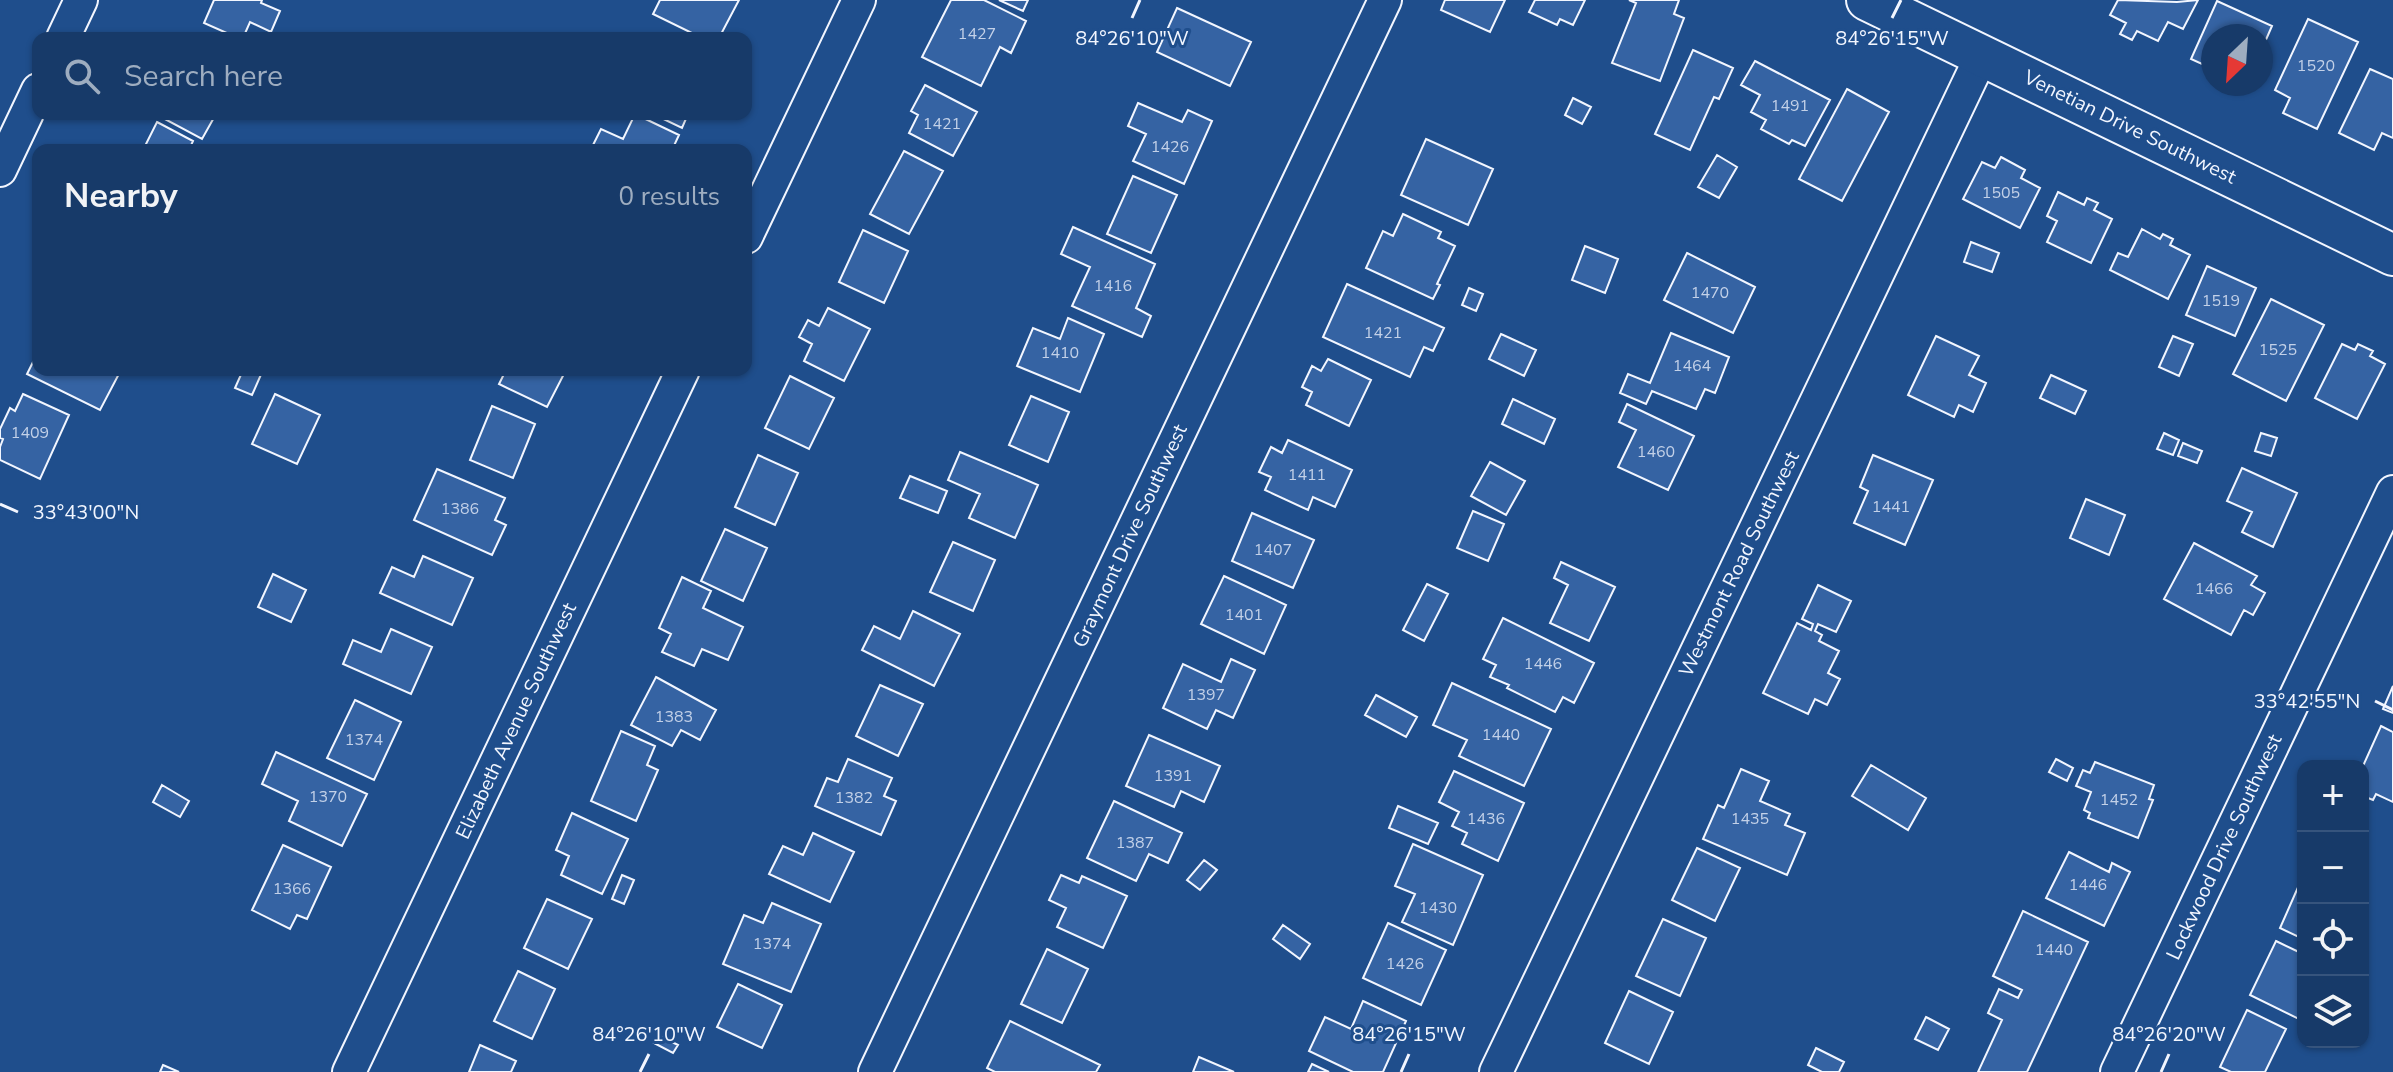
<!DOCTYPE html>
<meta charset="utf-8">
<style>
:root{--surface:#173a69;--page:#244571;--text:#f1f3f6;--muted:#9eadc0;--line:#36547d}
body{margin:0;font-family:"Nunito Sans",sans-serif;background:var(--page);color:var(--text)}
.controls{position:absolute;right:24px;bottom:24px;display:grid;overflow:hidden;border-radius:16px;box-shadow:0 2px 6px #0004}
.controls button{width:72px;height:72px;display:grid;place-items:center;padding:0;border:0;border-bottom:2px solid var(--line);background:var(--surface);color:var(--text);font:40px sans-serif}
.compass{position:absolute;left:2201px;top:24px;width:72px;height:72px;border-radius:50%;background:var(--surface);box-shadow:0 2px 6px #0004;rotate:205deg}
.list{margin:0;padding:0;list-style:none}
h2{display:flex;justify-content:space-between;align-items:center;height:104px;margin:0;padding:0 32px;font-size:34px}
h2 small{font-size:26px;font-weight:400;color:var(--muted)}
.icon{flex:none;width:44px;height:44px;fill:none;stroke:currentColor;stroke-width:2;stroke-linecap:round;stroke-linejoin:round}
.map{position:relative;flex:none;width:2393px;height:1072px;overflow:hidden}
.search{position:absolute;background:var(--surface);box-shadow:0 2px 6px #0004;left:32px;top:32px;width:720px;height:88px;display:flex;align-items:center;gap:20px;box-sizing:border-box;padding:0 28px;border-radius:16px;color:var(--muted);font-size:30px}
.panel{position:absolute;background:var(--surface);box-shadow:0 2px 6px #0004;left:32px;top:144px;width:720px;height:232px;border-radius:16px}
.map>svg:first-child{display:block}
.building{fill:#3563a3;stroke:#f2f6ff;stroke-width:2}
.lines{fill:none;stroke-linecap:round;stroke-linejoin:round}
.minor-casing{stroke:#f2f6ff;stroke-width:36}
.tertiary-casing{stroke:#f2f6ff;stroke-width:44}
.minor{stroke:#1f4e8c;stroke-width:32}
.tertiary{stroke:#1f4e8c;stroke-width:40}
.ticks{fill:none;stroke:#f2f6ff;stroke-width:3}
.labels{text-anchor:middle;dominant-baseline:central;stroke-width:6;stroke-linejoin:round;paint-order:stroke}
.number-label{font-size:16px;fill:#c3d1e8}
.street-label{font-size:20px;fill:#f2f6ff;stroke:#1f4e8c}
.ticks-label{font-size:20px;text-anchor:middle;fill:#f2f6ff;stroke:#1f4e8c;stroke-width:6;stroke-linejoin:round;paint-order:stroke}
</style>
<div class="map">
<svg width="2393" height="1072" viewBox="0 0 2393 1072">
<rect width="100%" height="100%" fill="#1f4e8c"/>
<path class="building" d="M 214,0 L 262,0 L 261,3 L 280,11 L 271,32 L 250,22 L 243,38 L 238,38 L 204,23 Z
M 660,0 L 739,0 L 719,38 L 702,38 L 653,14 Z
M 951,0 L 984,0 L 1026,21 L 1011,53 L 1000,47 L 981,86 L 922,57 Z
M 999,0 L 1028,0 L 1023,11 Z
M 1445,0 L 1505,0 L 1490,32 L 1441,10 Z
M 1535,0 L 1585,0 L 1573,25 L 1560,19 L 1557,25 L 1529,12 Z
M 1629,0 L 1679,0 L 1674,14 L 1684,18 L 1660,81 L 1612,63 L 1636,3 Z
M 2118,0 L 2177,2 L 2198,0 L 2183,29 L 2168,22 L 2158,41 L 2137,31 L 2132,40 L 2120,34 L 2126,23 L 2110,15 Z
M 2217,1 L 2272,26 L 2261,51 L 2261,36 L 2213,36 L 2213,69 L 2191,59 Z
M 1177,8 L 1251,42 L 1230,86 L 1157,52 Z
M 2308,19 L 2358,42 L 2317,129 L 2283,113 L 2290,98 L 2275,90 Z
M 1693,50 L 1733,68 L 1719,99 L 1714,97 L 1690,150 L 1655,134 Z
M 1755,61 L 1830,100 L 1805,146 L 1792,140 L 1789,144 L 1761,129 L 1766,120 L 1751,112 L 1760,95 L 1741,85 Z
M 2370,69 L 2393,79 L 2393,138 L 2382,133 L 2374,150 L 2339,133 Z
M 925,85 L 977,112 L 953,156 L 909,133 L 918,115 L 911,111 Z
M 1847,89 L 1889,112 L 1842,201 L 1799,179 Z
M 1573,98 L 1591,107 L 1582,124 L 1565,115 Z
M 1138,103 L 1182,122 L 1188,110 L 1212,121 L 1184,184 L 1133,161 L 1146,134 L 1128,126 Z
M 162,114 L 216,114 L 202,139 L 161,117 Z
M 635,114 L 679,135 L 672,150 L 599,150 L 592,147 L 601,129 L 623,139 Z
M 653,114 L 688,114 L 682,128 Z
M 157,122 L 193,141 L 189,150 L 143,150 Z
M 1426,139 L 1493,169 L 1468,225 L 1401,195 Z
M 904,151 L 943,171 L 909,234 L 870,214 Z
M 1717,155 L 1737,167 L 1719,198 L 1698,187 Z
M 2001,157 L 2025,170 L 2021,178 L 2040,188 L 2020,228 L 1963,199 L 1982,162 L 1995,168 Z
M 1133,176 L 1177,195 L 1151,253 L 1107,234 Z
M 2058,192 L 2084,205 L 2087,198 L 2098,203 L 2094,210 L 2112,219 L 2091,263 L 2047,242 L 2057,221 L 2047,216 Z
M 1403,214 L 1441,232 L 1438,238 L 1455,246 L 1437,284 L 1440,285 L 1433,299 L 1366,268 L 1383,231 L 1393,236 Z
M 1073,227 L 1155,264 L 1136,308 L 1151,316 L 1142,337 L 1072,306 L 1090,267 L 1061,254 Z
M 2142,229 L 2160,239 L 2163,234 L 2173,239 L 2170,245 L 2190,255 L 2168,299 L 2110,270 L 2118,253 L 2128,257 Z
M 863,230 L 908,251 L 884,303 L 839,282 Z
M 1971,242 L 1999,253 L 1992,272 L 1964,262 Z
M 1585,246 L 1618,259 L 1605,293 L 1572,280 Z
M 1687,253 L 1755,287 L 1733,333 L 1664,300 Z
M 2207,266 L 2256,288 L 2235,336 L 2186,315 Z
M 1347,284 L 1444,328 L 1433,351 L 1424,347 L 1410,377 L 1323,337 Z
M 1469,288 L 1483,294 L 1476,311 L 1462,305 Z
M 2271,299 L 2324,325 L 2286,401 L 2233,374 Z
M 828,308 L 870,329 L 844,381 L 804,361 L 812,344 L 799,337 L 808,320 L 819,326 Z
M 1068,318 L 1104,334 L 1080,392 L 1017,366 L 1033,328 L 1060,339 Z
M 1671,333 L 1729,357 L 1715,393 L 1705,389 L 1696,409 L 1652,391 L 1646,404 L 1620,393 L 1628,374 L 1650,383 Z
M 1501,334 L 1536,350 L 1524,376 L 1489,359 Z
M 1936,336 L 1979,356 L 1969,375 L 1986,383 L 1973,412 L 1959,405 L 1954,417 L 1908,395 Z
M 2173,336 L 2193,344 L 2179,376 L 2159,367 Z
M 2342,344 L 2355,350 L 2358,344 L 2373,351 L 2370,356 L 2385,364 L 2357,419 L 2315,398 Z
M 38,352 L 38,370 L 121,370 L 100,410 L 27,374 Z
M 1328,359 L 1371,380 L 1349,426 L 1306,405 L 1312,392 L 1302,387 L 1312,366 L 1321,371 Z
M 243,370 L 263,370 L 252,395 L 235,388 Z
M 506,370 L 566,370 L 547,407 L 499,384 Z
M 2051,375 L 2086,391 L 2075,414 L 2040,398 Z
M 790,376 L 834,398 L 809,449 L 765,428 Z
M 23,394 L 69,415 L 40,479 L 0,460 L 0,447 L 3,439 L 0,438 L 0,429 L 10,408 L 15,411 Z
M 275,394 L 320,415 L 297,464 L 252,444 Z
M 1031,396 L 1069,412 L 1048,462 L 1009,445 Z
M 1513,399 L 1555,419 L 1544,444 L 1502,424 Z
M 1627,404 L 1694,436 L 1668,490 L 1618,467 L 1636,430 L 1619,422 Z
M 492,406 L 535,424 L 513,478 L 470,460 Z
M 2164,433 L 2179,440 L 2173,455 L 2157,449 Z
M 2261,433 L 2277,438 L 2271,456 L 2255,451 Z
M 1288,440 L 1352,470 L 1335,507 L 1313,497 L 1308,510 L 1265,490 L 1271,477 L 1259,472 L 1271,447 L 1282,453 Z
M 2183,443 L 2202,451 L 2197,463 L 2178,456 Z
M 960,452 L 1038,485 L 1015,538 L 969,518 L 980,494 L 948,480 Z
M 758,455 L 798,473 L 775,525 L 735,507 Z
M 1873,455 L 1933,480 L 1905,545 L 1854,523 L 1868,491 L 1860,487 Z
M 1490,462 L 1525,481 L 1506,515 L 1471,496 Z
M 2242,468 L 2297,493 L 2273,547 L 2242,532 L 2252,512 L 2227,501 Z
M 437,469 L 505,498 L 495,520 L 506,525 L 492,555 L 414,520 Z
M 910,476 L 947,491 L 938,513 L 900,498 Z
M 2086,499 L 2125,515 L 2109,555 L 2070,538 Z
M 1473,511 L 1504,524 L 1488,561 L 1457,548 Z
M 1252,513 L 1314,540 L 1293,588 L 1232,561 Z
M 725,529 L 767,548 L 743,601 L 701,581 Z
M 953,542 L 995,560 L 973,611 L 930,592 Z
M 2194,543 L 2257,576 L 2251,585 L 2265,593 L 2253,615 L 2244,610 L 2231,635 L 2164,599 Z
M 423,556 L 473,578 L 452,625 L 380,593 L 392,567 L 414,577 Z
M 1561,562 L 1615,587 L 1589,641 L 1550,623 L 1568,585 L 1554,578 Z
M 273,574 L 306,590 L 291,622 L 258,607 Z
M 1224,576 L 1286,605 L 1264,654 L 1201,624 Z
M 682,577 L 711,591 L 703,608 L 743,627 L 728,660 L 702,649 L 694,666 L 662,652 L 671,634 L 659,628 Z
M 1427,584 L 1448,594 L 1424,641 L 1403,630 Z
M 1818,585 L 1851,601 L 1836,632 L 1818,624 L 1815,631 L 1822,635 L 1819,641 L 1839,651 L 1828,673 L 1840,679 L 1827,705 L 1815,699 L 1808,714 L 1763,693 L 1797,623 L 1811,630 L 1813,624 L 1802,619 Z
M 913,611 L 960,634 L 934,686 L 862,650 L 874,626 L 900,639 Z
M 1503,618 L 1594,663 L 1574,703 L 1563,697 L 1555,712 L 1507,688 L 1509,685 L 1490,677 L 1496,665 L 1483,659 Z
M 391,629 L 432,647 L 411,694 L 343,664 L 353,640 L 381,652 Z
M 1231,659 L 1255,670 L 1233,718 L 1216,710 L 1207,729 L 1163,708 L 1183,664 L 1221,682 Z
M 656,677 L 716,710 L 700,740 L 681,730 L 672,746 L 631,725 Z
M 1452,683 L 1551,729 L 1524,786 L 1459,756 L 1467,740 L 1433,725 Z
M 880,685 L 923,704 L 898,756 L 856,736 Z
M 2393,686 L 2393,713 L 2383,709 Z
M 1376,695 L 1417,717 L 1406,737 L 1365,715 Z
M 355,700 L 401,722 L 374,780 L 327,758 Z
M 2381,726 L 2393,732 L 2393,802 L 2376,794 L 2373,800 L 2363,796 L 2363,766 Z
M 621,731 L 655,746 L 647,765 L 658,770 L 636,821 L 591,801 Z
M 1149,735 L 1220,766 L 1204,802 L 1181,791 L 1174,807 L 1126,786 Z
M 276,752 L 367,794 L 342,846 L 289,821 L 298,801 L 262,784 Z
M 848,759 L 892,778 L 884,796 L 896,801 L 881,835 L 815,806 L 827,778 L 838,782 Z
M 2056,759 L 2073,768 L 2067,781 L 2049,772 Z
M 2095,762 L 2154,785 L 2149,799 L 2153,800 L 2138,838 L 2088,818 L 2090,813 L 2084,810 L 2091,792 L 2076,786 L 2083,770 L 2090,773 Z
M 1871,765 L 1926,798 L 1908,830 L 1852,796 Z
M 1741,769 L 1769,781 L 1760,801 L 1790,814 L 1785,825 L 1805,833 L 1787,875 L 1703,839 L 1718,805 L 1724,808 Z
M 1454,771 L 1524,803 L 1498,861 L 1462,844 L 1467,833 L 1452,826 L 1459,812 L 1439,802 Z
M 162,785 L 189,801 L 180,817 L 153,802 Z
M 1114,801 L 1182,833 L 1168,863 L 1149,854 L 1136,881 L 1087,858 Z
M 1398,806 L 1438,823 L 1428,844 L 1389,828 Z
M 572,813 L 628,839 L 602,894 L 561,875 L 569,856 L 556,850 Z
M 813,833 L 854,852 L 830,902 L 769,874 L 783,846 L 803,855 Z
M 1413,844 L 1483,875 L 1453,945 L 1402,922 L 1415,894 L 1395,886 Z
M 283,845 L 331,867 L 307,919 L 297,915 L 290,929 L 252,910 Z
M 1697,848 L 1740,868 L 1715,921 L 1672,900 Z
M 2069,852 L 2109,872 L 2112,863 L 2130,872 L 2104,926 L 2046,898 Z
M 1204,860 L 1217,870 L 1200,890 L 1187,880 Z
M 622,875 L 634,880 L 624,904 L 612,899 Z
M 1061,875 L 1079,883 L 1082,876 L 1127,896 L 1103,948 L 1057,927 L 1066,908 L 1049,900 Z
M 2303,876 L 2303,939 L 2280,928 Z
M 547,899 L 592,919 L 568,969 L 524,948 Z
M 772,903 L 821,924 L 791,992 L 723,964 L 744,915 L 763,923 Z
M 2023,911 L 2088,942 L 2027,1072 L 1978,1072 L 2002,1020 L 1988,1013 L 1999,989 L 2018,998 L 2022,990 L 1993,976 Z
M 1663,919 L 1706,938 L 1680,996 L 1636,976 Z
M 1388,923 L 1446,950 L 1421,1005 L 1363,978 Z
M 1283,925 L 1310,944 L 1300,959 L 1273,939 Z
M 2276,941 L 2303,954 L 2303,1021 L 2250,995 Z
M 1047,949 L 1088,969 L 1062,1023 L 1021,1004 Z
M 518,971 L 555,989 L 532,1039 L 494,1021 Z
M 738,984 L 782,1005 L 762,1048 L 717,1027 Z
M 1629,991 L 1673,1012 L 1649,1064 L 1605,1043 Z
M 1363,1001 L 1406,1021 L 1383,1072 L 1353,1072 L 1309,1051 L 1325,1017 L 1351,1029 Z
M 2247,1010 L 2286,1029 L 2265,1072 L 2231,1072 L 2220,1067 Z
M 1926,1017 L 1949,1029 L 1938,1050 L 1915,1039 Z
M 1010,1021 L 1100,1065 L 1096,1072 L 995,1072 L 987,1068 Z
M 658,1035 L 678,1045 L 673,1053 L 654,1043 Z
M 480,1045 L 516,1061 L 511,1072 L 469,1072 Z
M 1816,1048 L 1844,1062 L 1839,1072 L 1822,1072 L 1808,1065 Z
M 1199,1057 L 1234,1072 L 1193,1072 Z
M 1312,1064 L 1329,1072 L 1308,1072 Z
M 163,1065 L 179,1072 L 160,1072 Z"/>
<g class="lines">
<g class="minor-casing">
<path id="minor" d="M 63,38 L 81,0
M 0,170 L 38,90
M 746,237 L 859,0
M 349,1072 L 683,370
M 875,1072 L 1385,0
M 1496,1072 L 1982,55
M 2117,1072 L 2393,492"/>
</g>
<g class="tertiary-casing">
<path id="tertiary" d="M 1867,0 L 2393,255"/>
</g>
<use href="#minor" class="minor"/>
<use href="#tertiary" class="tertiary"/>
</g>
<path class="ticks" d="M 1132,18 L 1140,0M 1892,18 L 1901,0M 0,504 L 18,512M 2375,701 L 2393,710M 640,1072 L 649,1054M 1401,1072 L 1409,1054M 2161,1072 L 2169,1054"/>
<g class="labels">
<g class="number-label">
<text x="977" y="34">1427</text>
<text x="2316" y="66">1520</text>
<text x="1790" y="106">1491</text>
<text x="942" y="124">1421</text>
<text x="1170" y="147">1426</text>
<text x="2001" y="193">1505</text>
<text x="1113" y="286">1416</text>
<text x="1710" y="293">1470</text>
<text x="2221" y="301">1519</text>
<text x="1383" y="333">1421</text>
<text x="2278" y="350">1525</text>
<text x="1060" y="353">1410</text>
<text x="1692" y="366">1464</text>
<text x="30" y="433">1409</text>
<text x="1656" y="452">1460</text>
<text x="1307" y="475">1411</text>
<text x="1891" y="507">1441</text>
<text x="460" y="509">1386</text>
<text x="1273" y="550">1407</text>
<text x="2214" y="589">1466</text>
<text x="1244" y="615">1401</text>
<text x="1543" y="664">1446</text>
<text x="1206" y="695">1397</text>
<text x="674" y="717">1383</text>
<text x="1501" y="735">1440</text>
<text x="364" y="740">1374</text>
<text x="1173" y="776">1391</text>
<text x="328" y="797">1370</text>
<text x="854" y="798">1382</text>
<text x="2119" y="800">1452</text>
<text x="1486" y="819">1436</text>
<text x="1750" y="819">1435</text>
<text x="1135" y="843">1387</text>
<text x="2088" y="885">1446</text>
<text x="292" y="889">1366</text>
<text x="1438" y="908">1430</text>
<text x="772" y="944">1374</text>
<text x="2054" y="950">1440</text>
<text x="1405" y="964">1426</text>
</g>
<g class="street-label">
<text transform="translate(2130 127) rotate(26)">Venetian Drive Southwest</text>
<text transform="translate(1130 536) rotate(-65)">Graymont Drive Southwest</text>
<text transform="translate(1739 564) rotate(-64)">Westmont Road Southwest</text>
<text transform="translate(516 721) rotate(-65)">Elizabeth Avenue Southwest</text>
<text transform="translate(2224 847) rotate(-65)">Lockwood Drive Southwest</text>
</g>
</g>
<g class="ticks-label">
<text x="1132" y="45">84°26'10"W</text>
<text x="1892" y="45">84°26'15"W</text>
<text x="86" y="519">33°43'00"N</text>
<text x="2307" y="708">33°42'55"N</text>
<text x="649" y="1041">84°26'10"W</text>
<text x="1409" y="1041">84°26'15"W</text>
<text x="2169" y="1041">84°26'20"W</text>
</g>
</svg>
<div class="controls">
<button>+</button>
<button>−</button>
<button><svg class="icon" aria-label="locate" viewBox="0 0 24 24"><circle cx="12" cy="12" r="6"/><path d="M12 2v4M12 18v4M2 12h4M18 12h4"/></svg></button>
<button><svg class="icon" aria-label="layers" viewBox="0 0 24 24"><path d="M12 4l9 5-9 5-9-5zM3 14l9 5 9-5"/></svg></button>
</div>
<svg class="compass" viewBox="-18 -18 36 36"><path d="M0-13l5 13h-10z" fill="#e53935"/><path d="M0 13l5-13h-10z" fill="#9eadc0"/></svg>
<div class="search"><svg class="icon" aria-label="search" viewBox="0 0 24 24"><circle cx="10" cy="10" r="6"/><path d="M15 15l6 6"/></svg>Search here</div>
<section class="panel">
<h2>Nearby<small>0 results</small></h2>
<ul class="list">
</ul>
</section>
</div>
